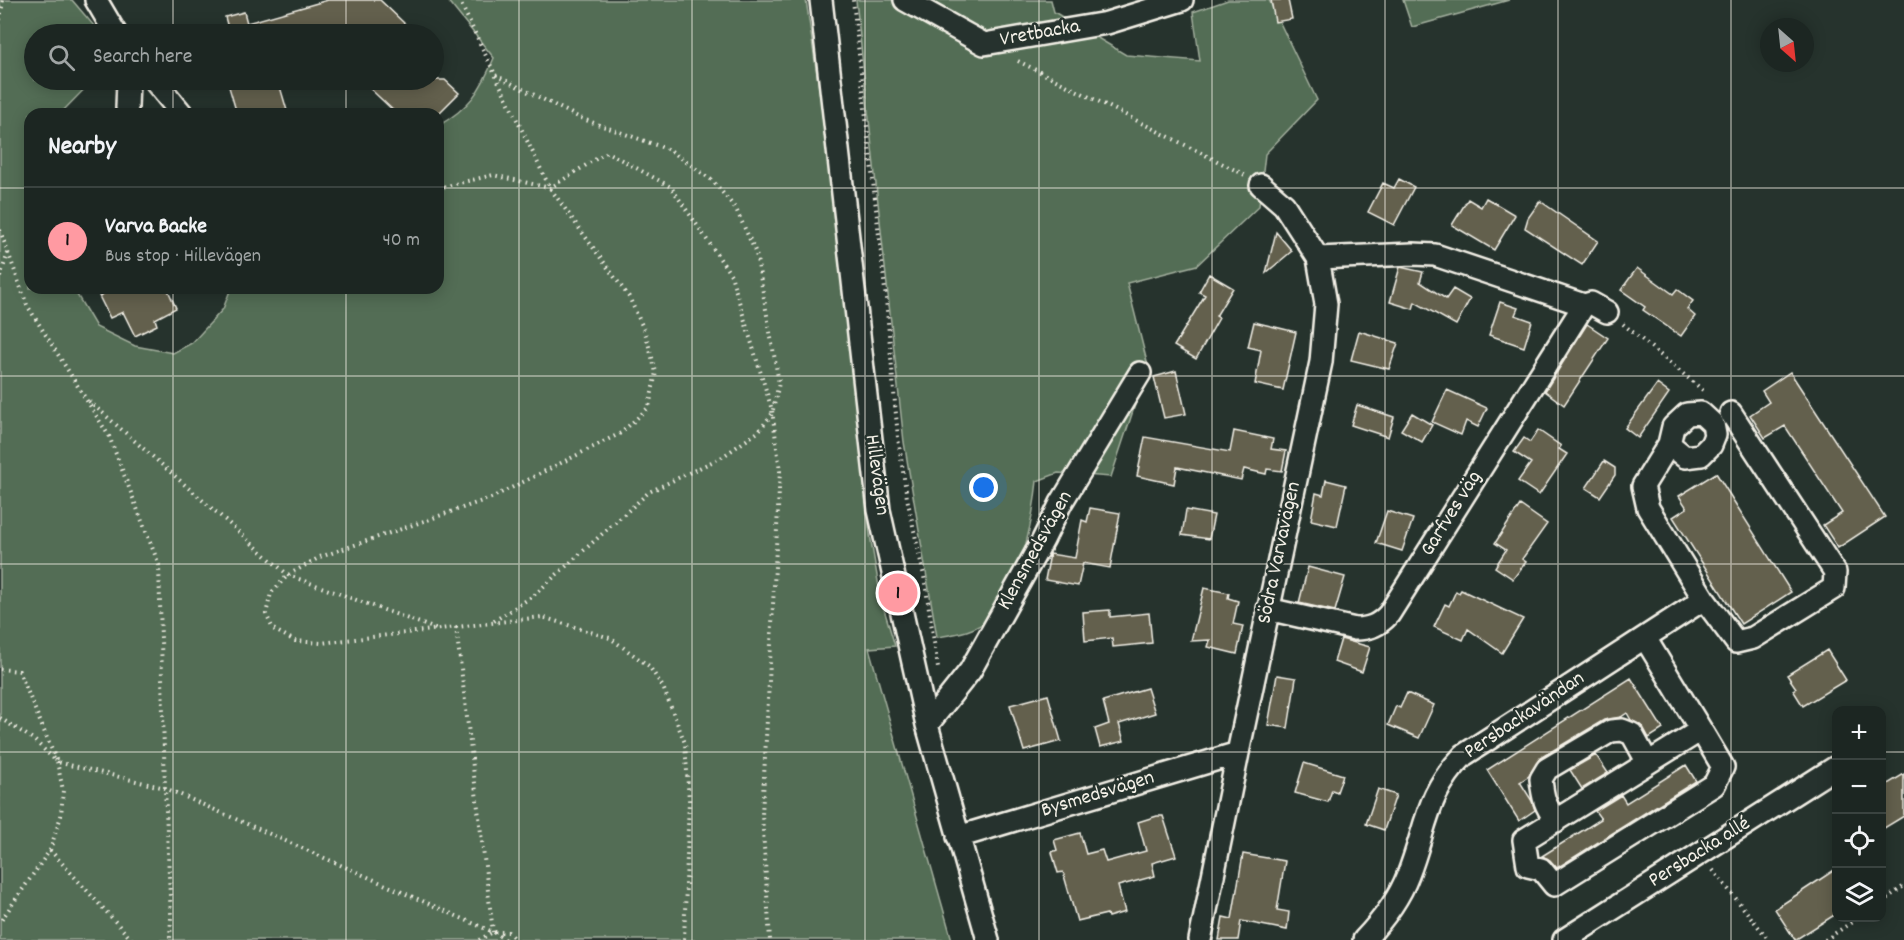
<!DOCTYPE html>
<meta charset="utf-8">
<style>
:root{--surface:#1c2622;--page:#252e2a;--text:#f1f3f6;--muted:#a0a5a5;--line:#3a4340;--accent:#ff9aa2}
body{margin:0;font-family:Dekko,sans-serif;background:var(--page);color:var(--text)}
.controls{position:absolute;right:18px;bottom:18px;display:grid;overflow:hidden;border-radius:12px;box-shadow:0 3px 15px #0003}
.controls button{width:54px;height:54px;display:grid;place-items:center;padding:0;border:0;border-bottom:2px solid var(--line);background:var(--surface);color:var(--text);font:30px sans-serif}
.compass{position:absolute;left:1760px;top:18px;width:54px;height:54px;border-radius:50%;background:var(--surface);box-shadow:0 3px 15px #0003;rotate:153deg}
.you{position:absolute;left:984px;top:488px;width:21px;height:21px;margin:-15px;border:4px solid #fff;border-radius:50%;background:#1a73e8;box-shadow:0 0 0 9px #1a73e833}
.badge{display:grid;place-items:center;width:39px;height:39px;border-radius:50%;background:var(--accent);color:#111;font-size:20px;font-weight:700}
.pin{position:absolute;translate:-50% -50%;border:3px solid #fff;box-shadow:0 2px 6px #0006}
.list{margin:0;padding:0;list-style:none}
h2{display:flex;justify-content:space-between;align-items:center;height:78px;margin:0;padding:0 24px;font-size:26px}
h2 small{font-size:20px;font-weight:400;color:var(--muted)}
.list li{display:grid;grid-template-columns:39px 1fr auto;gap:18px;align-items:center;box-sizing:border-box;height:108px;padding:0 24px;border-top:2px solid var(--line)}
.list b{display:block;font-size:22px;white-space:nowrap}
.list p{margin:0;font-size:20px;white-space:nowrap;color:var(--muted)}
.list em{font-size:20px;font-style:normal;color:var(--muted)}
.icon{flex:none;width:33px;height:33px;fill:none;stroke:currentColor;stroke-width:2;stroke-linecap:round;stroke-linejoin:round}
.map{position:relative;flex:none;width:1904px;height:940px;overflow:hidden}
.search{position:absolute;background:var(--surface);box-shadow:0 3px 15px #0003;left:24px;top:24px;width:420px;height:66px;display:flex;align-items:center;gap:15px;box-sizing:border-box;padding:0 21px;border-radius:33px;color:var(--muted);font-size:22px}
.panel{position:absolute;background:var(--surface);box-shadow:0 3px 15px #0003;left:24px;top:108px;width:420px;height:186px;border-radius:18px}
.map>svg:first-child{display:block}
.green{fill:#526d54;stroke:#a3af9e;stroke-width:1.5}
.building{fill:#64614d;stroke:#f4f1e8;stroke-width:1.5}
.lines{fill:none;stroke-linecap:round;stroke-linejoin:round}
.minor-casing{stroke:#f4f1e8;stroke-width:26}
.path{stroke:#f4f1e8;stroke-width:4;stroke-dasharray:1.5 4.5;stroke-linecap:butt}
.minor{stroke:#26332d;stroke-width:21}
.grid{fill:none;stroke:#f4f1e8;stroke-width:1.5;stroke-opacity:0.55}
.labels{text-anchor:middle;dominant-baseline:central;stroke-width:5;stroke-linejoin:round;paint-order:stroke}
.street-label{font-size:21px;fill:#f4f1e8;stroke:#26332d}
</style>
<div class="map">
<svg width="1904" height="940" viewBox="0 0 1904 940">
<rect width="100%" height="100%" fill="#26332d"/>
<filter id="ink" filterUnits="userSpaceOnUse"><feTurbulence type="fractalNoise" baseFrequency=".0167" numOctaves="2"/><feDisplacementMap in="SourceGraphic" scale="12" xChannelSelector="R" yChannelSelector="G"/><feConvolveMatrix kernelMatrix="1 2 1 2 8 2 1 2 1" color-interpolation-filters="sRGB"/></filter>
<g filter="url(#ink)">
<path class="green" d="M 0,0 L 72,0 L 95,27 L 96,34 L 34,34 L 34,80 L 93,80 L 60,114 L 30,114 L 30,288 L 73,288 L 96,327 L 135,346 L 173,353 L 192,343 L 223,309 L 231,288 L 438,288 L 438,126 C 470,107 480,92 494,58 L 447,0 L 806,0 L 831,170 L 870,535 L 881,599 L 895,646 L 869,648 L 952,940 L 0,940 Z
M 856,0 L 1051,0 L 1054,12 L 1126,55 L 1200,61 L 1193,12 L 1228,0 L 1269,0 L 1317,100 L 1265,154 L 1259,206 L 1197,265 L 1127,283 L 1148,366 L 1111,477 L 1058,473 L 1037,481 C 1033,520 1020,587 992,616 C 978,631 956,634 937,637 L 904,442 Z
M 1403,0 L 1509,0 L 1412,27 Z"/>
<path class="building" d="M 328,0 L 380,0 L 405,24 L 395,34 L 226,34 L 225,29 L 228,28 L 225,17 L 244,12 L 247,23 Z
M 1271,0 L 1288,0 L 1292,19 L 1275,22 Z
M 227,80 L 278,80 L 288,114 L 237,114 Z
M 361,80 L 445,80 L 459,93 L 438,114 L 397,114 Z
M 1399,179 L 1414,187 L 1394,225 L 1368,212 L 1383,183 L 1394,188 Z
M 1486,198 L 1515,215 L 1494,250 L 1452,225 L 1468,199 L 1481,207 Z
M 1540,201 L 1598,241 L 1582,265 L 1525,228 L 1528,218 Z
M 1276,232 L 1292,251 L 1266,273 Z
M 1400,267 L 1423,272 L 1420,282 L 1446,299 L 1453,289 L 1470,299 L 1456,325 L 1415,302 L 1413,309 L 1390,302 Z
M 1637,268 L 1673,294 L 1677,289 L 1693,301 L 1687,309 L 1695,316 L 1681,336 L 1643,310 L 1645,307 L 1621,290 Z
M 1209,274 L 1233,288 L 1216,316 L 1219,318 L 1196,359 L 1174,346 L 1205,295 L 1199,292 Z
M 115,288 L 167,288 L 176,308 L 155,319 L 157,325 L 135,336 L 123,312 L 110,318 L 99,296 Z
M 1500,302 L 1518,308 L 1515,315 L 1532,321 L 1524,347 L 1489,335 Z
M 1254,322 L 1296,332 L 1283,390 L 1255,384 L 1261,350 L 1248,347 Z
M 1587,324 L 1608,338 L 1564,405 L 1545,391 Z
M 1359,331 L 1398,343 L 1389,369 L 1351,360 Z
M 1176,371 L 1186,414 L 1164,418 L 1154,377 Z
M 1790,372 L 1885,517 L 1838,548 L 1823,525 L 1842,513 L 1785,426 L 1765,438 L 1750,415 L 1769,402 L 1762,391 Z
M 1657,384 L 1669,393 L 1638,438 L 1625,428 Z
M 1447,390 L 1487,408 L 1478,427 L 1466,421 L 1461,435 L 1432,422 Z
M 1357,405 L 1394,417 L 1388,437 L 1351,425 Z
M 1412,413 L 1432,425 L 1422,442 L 1401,430 Z
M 1538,430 L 1561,446 L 1559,449 L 1567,454 L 1539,495 L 1518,481 L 1531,463 L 1514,452 L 1524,438 L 1530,442 Z
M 1234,431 L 1273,439 L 1271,449 L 1286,451 L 1282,471 L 1267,469 L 1266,474 L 1244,469 L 1241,480 L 1177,467 L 1174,484 L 1137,476 L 1145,437 L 1230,452 Z
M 1604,461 L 1615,468 L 1615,475 L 1600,497 L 1586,488 Z
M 1716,473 L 1791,592 L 1741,624 L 1673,517 L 1687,508 L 1679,496 Z
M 1326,480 L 1346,485 L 1337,526 L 1311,520 L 1316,493 L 1323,495 Z
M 1520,505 L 1547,524 L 1522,559 L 1526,562 L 1513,579 L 1495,567 L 1506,550 L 1495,543 Z
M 1090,508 L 1120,513 L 1110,568 L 1083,563 L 1078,586 L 1045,580 L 1050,554 L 1075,558 L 1082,520 L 1087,522 Z
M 1186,510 L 1214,515 L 1209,539 L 1182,535 Z
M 1387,511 L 1413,519 L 1402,551 L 1376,543 Z
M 1308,567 L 1345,577 L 1335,611 L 1299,603 Z
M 1204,588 L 1229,593 L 1228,598 L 1238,601 L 1233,624 L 1243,626 L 1237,654 L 1208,647 L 1210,640 L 1191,641 Z
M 1461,590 L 1523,619 L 1502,653 L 1468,629 L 1463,640 L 1434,627 L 1445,604 L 1449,606 L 1456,591 L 1459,593 Z
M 1110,610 L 1110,617 L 1149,613 L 1152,643 L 1113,647 L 1112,638 L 1085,641 L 1083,612 Z
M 1341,639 L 1370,647 L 1362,672 L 1334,662 Z
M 1827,650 L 1846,680 L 1803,706 L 1793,690 L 1796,688 L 1787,675 Z
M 1277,675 L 1296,678 L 1288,728 L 1268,725 Z
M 1631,678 L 1663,729 L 1649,738 L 1643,727 L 1631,720 L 1627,713 L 1621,717 L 1604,720 L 1540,758 L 1529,776 L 1520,782 L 1532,801 L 1535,810 L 1519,821 L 1487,770 Z
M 1147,688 L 1155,713 L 1119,724 L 1124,741 L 1100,747 L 1095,729 L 1109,724 L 1103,701 Z
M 1407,693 L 1434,705 L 1419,738 L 1388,725 L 1396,706 L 1400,708 Z
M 1048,695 L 1061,741 L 1024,751 L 1010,705 Z
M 1596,755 L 1608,773 L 1582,789 L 1570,770 Z
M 1304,763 L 1343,775 L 1337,792 L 1332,790 L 1328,802 L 1295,793 Z
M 1686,765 L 1696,781 L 1557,868 L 1550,860 L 1542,856 L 1601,819 L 1595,811 L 1621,795 L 1626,803 Z
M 1904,774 L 1904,816 L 1881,830 L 1881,788 Z
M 1378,789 L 1396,795 L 1384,830 L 1366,824 Z
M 1157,816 L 1163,816 L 1176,856 L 1152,863 L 1155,876 L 1118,886 L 1125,912 L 1108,917 L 1107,914 L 1077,921 L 1063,872 L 1058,873 L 1053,856 L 1052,852 L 1057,850 L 1054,840 L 1080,833 L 1086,854 L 1102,850 L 1106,862 L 1146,851 L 1138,822 Z
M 1243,854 L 1285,861 L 1277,910 L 1289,912 L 1287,930 L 1241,921 L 1238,940 L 1219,940 L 1223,917 L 1232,919 Z
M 1836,869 L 1836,914 L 1795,940 L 1775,909 Z"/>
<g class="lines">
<g class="minor-casing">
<path id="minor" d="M 96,0 L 116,34
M 821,0 L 879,510 L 927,725 L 988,940
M 905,0 L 984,44 L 1107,23 L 1182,0
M 154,80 L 182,114
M 127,108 L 128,80
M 1584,305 L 1591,303 L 1607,312
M 1669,444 L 1685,457 L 1701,455 L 1711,445 L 1715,435 L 1713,424 L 1701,413 L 1687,414 L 1673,427 L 1669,444 L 1643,486 L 1648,508 L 1704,599 L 1736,642 L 1753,638 L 1834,588 L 1835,572 L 1731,413
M 1268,609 L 1355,629 C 1370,629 1379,625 1389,614 L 1584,305 L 1435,255 L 1413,254 L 1318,258
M 1645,638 L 1701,730
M 927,725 L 970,671 L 1043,540 L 1061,503 L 1140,373
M 1701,730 L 1723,767 L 1714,785 L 1554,885 L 1541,869 L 1528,866 L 1524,840 Z
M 1556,821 C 1545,805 1543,799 1541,779 L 1547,769 L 1611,731 L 1622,730 L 1632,734 L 1648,763
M 958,837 L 1238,753
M 1200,940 L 1238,753 L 1321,362 L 1326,304 L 1318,258 L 1284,205 L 1261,185
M 1364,940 C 1382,921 1399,899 1408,875 C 1427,827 1425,795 1464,755 L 1704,599
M 1564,940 L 1836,767"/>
</g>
<path class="path" d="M 459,0 L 550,188 L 629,297 L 645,332 L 656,372 L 649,407 L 621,433 L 491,498 L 320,557 L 288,575 L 271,593 L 266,614 L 273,629 L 295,641 L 321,643 L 542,617 L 610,638 L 649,666 L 663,687 L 685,743 L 689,800 L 684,940
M 853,0 L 886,299 L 898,438 L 907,498 L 924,576 L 938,668
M 0,20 L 3,0
M 1018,61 L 1245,175
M 438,188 L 493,175 L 550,188 L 607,152 L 671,187 L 731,275 L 772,410 L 780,471 L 762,815 L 770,940
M 0,230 L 27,305 L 109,436 L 159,565 L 165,788 L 171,918 L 170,940
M 0,277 L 8,253
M 1623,324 L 1705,392
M 89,401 L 288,575 L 436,629
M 494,621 L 533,596 L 649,492 L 722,457 L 758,432 L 772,414 L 779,383 L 756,253 L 736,209 L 713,181 L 670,150 L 580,118 L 495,75
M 456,627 L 493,932
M 0,669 L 19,671 L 57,762 L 165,788 L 493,932 L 506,940
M 0,718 L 33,739 L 57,762 L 63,790 L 61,816 L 50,850 L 0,922
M 50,850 L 132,940
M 1713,870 L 1769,940
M 1882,902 L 1904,886
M 479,940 L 493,932 L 508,932 L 516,940
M 1825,940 L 1858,918"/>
<use href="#minor" class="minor"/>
</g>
</g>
<path class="grid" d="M 173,0 L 173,34M 346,0 L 346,34M 519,0 L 519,940M 692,0 L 692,940M 865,0 L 865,940M 1039,0 L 1039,940M 1212,0 L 1212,940M 1385,0 L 1385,940M 1558,0 L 1558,940M 1731,0 L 1731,940M 173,80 L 173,114M 346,80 L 346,114M 0,188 L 30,188M 438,188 L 1904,188M 173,288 L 173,940M 346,288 L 346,940M 0,376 L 1904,376M 0,564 L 1904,564M 0,752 L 1836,752M 1882,752 L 1904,752"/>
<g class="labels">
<g class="street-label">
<text transform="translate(1040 34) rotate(-10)">Vretbacka</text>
<text transform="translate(876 475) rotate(82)">Hillevägen</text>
<text transform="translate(1452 514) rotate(-58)">Garfves väg</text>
<text transform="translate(1036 551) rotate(-61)">Klensmedsvägen</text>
<text transform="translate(1280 553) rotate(-78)">Södra Varvavägen</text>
<text transform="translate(1525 716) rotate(-34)">Persbackavändan</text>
<text transform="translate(1098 795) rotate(-17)">Bysmedsvägen</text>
<text transform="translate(1700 853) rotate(-32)">Persbacka allé</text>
</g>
</g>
</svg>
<div class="controls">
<button>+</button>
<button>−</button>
<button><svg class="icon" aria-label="locate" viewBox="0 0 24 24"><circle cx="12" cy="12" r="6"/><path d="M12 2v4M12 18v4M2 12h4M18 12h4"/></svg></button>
<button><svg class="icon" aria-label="layers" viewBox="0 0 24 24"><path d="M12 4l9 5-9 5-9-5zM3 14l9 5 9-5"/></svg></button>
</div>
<svg class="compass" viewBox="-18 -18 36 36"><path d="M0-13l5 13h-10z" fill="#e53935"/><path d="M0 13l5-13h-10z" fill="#a0a5a5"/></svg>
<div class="you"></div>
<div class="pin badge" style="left:898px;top:593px">1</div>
<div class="search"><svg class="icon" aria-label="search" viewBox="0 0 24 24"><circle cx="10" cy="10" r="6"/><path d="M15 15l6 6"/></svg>Search here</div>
<section class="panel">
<h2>Nearby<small></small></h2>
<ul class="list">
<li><span class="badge">1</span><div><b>Varva Backe</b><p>Bus stop · Hillevägen</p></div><em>40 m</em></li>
</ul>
</section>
</div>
